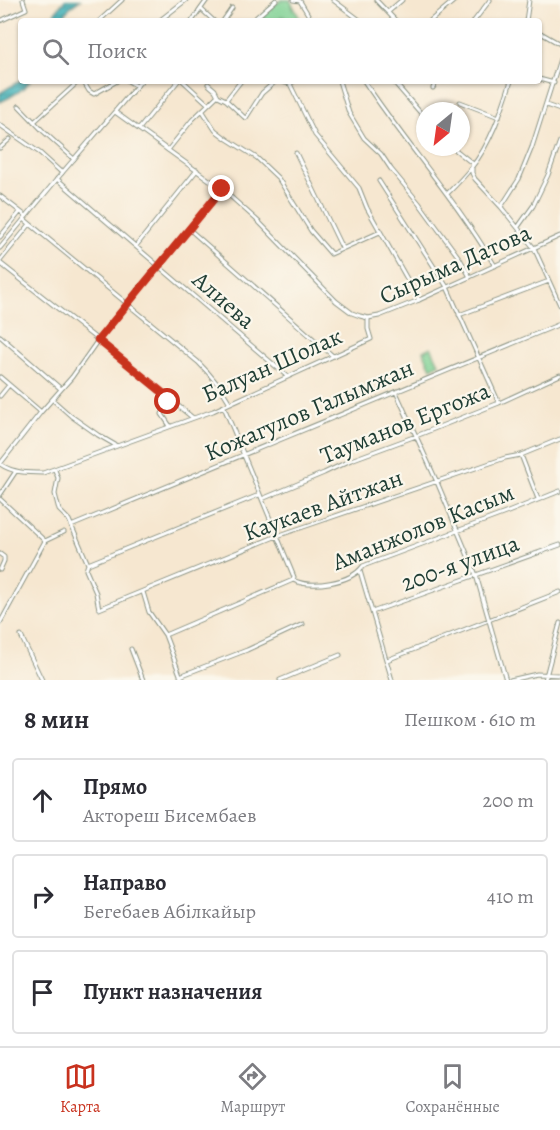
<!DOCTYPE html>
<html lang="ru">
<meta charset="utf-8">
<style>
:root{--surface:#fff;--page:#f2f2f3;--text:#2b2b33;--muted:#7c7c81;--line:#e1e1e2;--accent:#c8321e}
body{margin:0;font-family:Alegreya,serif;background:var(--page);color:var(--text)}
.compass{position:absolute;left:416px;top:102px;width:54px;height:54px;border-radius:50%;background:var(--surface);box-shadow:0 2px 4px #0004;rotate:209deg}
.stop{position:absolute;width:18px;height:18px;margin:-14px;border:4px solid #c8321e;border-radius:50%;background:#fff}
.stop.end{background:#c8321e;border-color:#fff;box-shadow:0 2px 6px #0008}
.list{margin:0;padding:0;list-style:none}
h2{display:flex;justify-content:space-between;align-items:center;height:78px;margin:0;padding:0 24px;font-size:26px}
h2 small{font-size:20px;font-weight:400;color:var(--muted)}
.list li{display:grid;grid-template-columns:39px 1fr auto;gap:18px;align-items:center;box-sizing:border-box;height:84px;margin:0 12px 12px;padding:0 12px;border:2px solid var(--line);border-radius:6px}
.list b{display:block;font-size:22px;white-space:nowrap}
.list p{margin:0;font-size:20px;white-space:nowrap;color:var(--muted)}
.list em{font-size:20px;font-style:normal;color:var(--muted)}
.icon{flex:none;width:33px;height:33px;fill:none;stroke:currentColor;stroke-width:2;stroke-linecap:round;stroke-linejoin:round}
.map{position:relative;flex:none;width:560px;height:680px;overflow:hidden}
.search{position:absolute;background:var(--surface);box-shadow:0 2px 4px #0004;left:18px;right:18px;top:18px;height:66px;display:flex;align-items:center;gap:15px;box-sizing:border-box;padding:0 21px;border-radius:6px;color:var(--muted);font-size:22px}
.sheet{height:366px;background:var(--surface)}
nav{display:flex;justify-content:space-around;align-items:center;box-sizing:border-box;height:84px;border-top:2px solid var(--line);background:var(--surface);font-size:16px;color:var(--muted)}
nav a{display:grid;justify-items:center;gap:3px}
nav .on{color:var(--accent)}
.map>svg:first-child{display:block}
.cemetery{fill:url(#cemetery-stones);stroke:#4e8663;stroke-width:1.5}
.pitch{fill:#7cd092;stroke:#4e8663;stroke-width:1.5}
.water{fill:url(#water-rules);stroke:#307876;stroke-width:1.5}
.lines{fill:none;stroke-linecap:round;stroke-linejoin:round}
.minor-casing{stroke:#8a9282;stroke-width:5}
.tertiary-casing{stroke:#8a9282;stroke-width:5}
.minor{stroke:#fff;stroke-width:3}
.tertiary{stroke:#fff;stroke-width:3}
.route{stroke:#c8321e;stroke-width:8}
.labels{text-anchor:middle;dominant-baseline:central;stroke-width:4.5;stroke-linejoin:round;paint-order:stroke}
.street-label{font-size:24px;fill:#1f3d34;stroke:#fbf7ec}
</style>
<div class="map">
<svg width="560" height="680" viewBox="0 0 560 680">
<defs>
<pattern id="cemetery-stones" width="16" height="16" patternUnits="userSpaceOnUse" patternTransform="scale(1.5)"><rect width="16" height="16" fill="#7cd092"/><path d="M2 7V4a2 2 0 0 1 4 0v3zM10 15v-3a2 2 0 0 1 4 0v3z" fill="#65aa78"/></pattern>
<pattern id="water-rules" width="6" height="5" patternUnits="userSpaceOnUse" patternTransform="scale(1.5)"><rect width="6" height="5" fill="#42b2b9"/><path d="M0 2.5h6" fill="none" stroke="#379297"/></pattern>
</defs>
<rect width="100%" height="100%" fill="#fbf7ec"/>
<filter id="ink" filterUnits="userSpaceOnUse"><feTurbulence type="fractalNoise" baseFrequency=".0167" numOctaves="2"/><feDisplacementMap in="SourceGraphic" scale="12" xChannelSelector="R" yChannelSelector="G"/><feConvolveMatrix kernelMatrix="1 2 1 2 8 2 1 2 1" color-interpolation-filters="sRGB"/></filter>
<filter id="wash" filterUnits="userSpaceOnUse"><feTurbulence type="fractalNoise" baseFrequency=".008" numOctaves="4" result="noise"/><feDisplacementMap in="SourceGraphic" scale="24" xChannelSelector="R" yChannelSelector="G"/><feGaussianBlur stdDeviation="1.35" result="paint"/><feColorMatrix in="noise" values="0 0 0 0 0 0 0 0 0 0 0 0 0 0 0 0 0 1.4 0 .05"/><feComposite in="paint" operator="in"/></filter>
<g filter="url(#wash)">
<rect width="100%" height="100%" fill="#f6e7d0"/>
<path class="cemetery" d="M 282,0 L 290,0 L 301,21 L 261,21 C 267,11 271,5 282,0 Z"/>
<path class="pitch" d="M 431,347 L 439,364 L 431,368 L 423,351 Z"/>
<path class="water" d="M 65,0 L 80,0 L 69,8 L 61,21 L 52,21 L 55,12 Z
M 21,80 L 30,81 C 23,91 11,97 0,102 L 0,93 Z"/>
</g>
<g filter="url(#ink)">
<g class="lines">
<g class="minor-casing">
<path id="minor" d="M 293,0 L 300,1 L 309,16 L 309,21
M 333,0 L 361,21
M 376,0 L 396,21
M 201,9 L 214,21
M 388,12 L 402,0
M 0,21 L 26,9 L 23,0
M 99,21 L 122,0
M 159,21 L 186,0
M 223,21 L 232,8
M 252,21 L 276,0
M 430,21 L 455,0
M 474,21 L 490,0
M 526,21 L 529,0
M 539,32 L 560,44
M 539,79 L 554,83
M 83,81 L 89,91 L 94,94 L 117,81
M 128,81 L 137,86
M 183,81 L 208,104
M 279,81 L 290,84 L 294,81
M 339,81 L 349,113 L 364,138 L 381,154 L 391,169 L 419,203 L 460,259 L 470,277
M 364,81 C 406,144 456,200 495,266
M 393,81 L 425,118
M 208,84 L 215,90 L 218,96 L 226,100 L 244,117 L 246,118 L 262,93 L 276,81
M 290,84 L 315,135 L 359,188 L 367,208 L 419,300
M 433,88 L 437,81
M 226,100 L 241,81
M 460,102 L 499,117
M 546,105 L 560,110
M 19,106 L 44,132 L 74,159
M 202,110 L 215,130 L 227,139 L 257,158 L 278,178 L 311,231 L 331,254 L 380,232
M 34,122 L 79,81
M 0,125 L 40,153 L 62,173
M 139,129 L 178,81
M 452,147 L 472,163 L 472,173 L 475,179 L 501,207 L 534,248 L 560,305
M 0,148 L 10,139
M 168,150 L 192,120 L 217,96
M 296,153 L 342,248
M 57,179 L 287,376
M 379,181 L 447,287 L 499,403
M 448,193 C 456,185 464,177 471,168 C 490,145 502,110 511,81
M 0,196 L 26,216
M 501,207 L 519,179 L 532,147 L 560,59
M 24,219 L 198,362 C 211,375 221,387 230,403
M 518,227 L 533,206 L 548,175 L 560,141
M 189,229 L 333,356
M 0,237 L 20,212
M 136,246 L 197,170
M 0,261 L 30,224
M 0,263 L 98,340 L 193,418
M 459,315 L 549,281
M 0,336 L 61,389
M 0,377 L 41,412
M 396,392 L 437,482 L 476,575 L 506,680
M 0,396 L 9,385
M 167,397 L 168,404 L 162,414 L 170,426
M 53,400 L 71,416 L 98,435 L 117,446
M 224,407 L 294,577 L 293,580
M 521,455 L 538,499
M 0,464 C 13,473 28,473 43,473 L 213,411 L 371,339 L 368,329 L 368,318
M 0,464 L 41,412 L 72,377 L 98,340 L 127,304 L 222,189
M 55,470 L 58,478 L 55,494 L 59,510 L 69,520 L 88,564 L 86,570 L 96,593 L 99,609 L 277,536 L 505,458 L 521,455 L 560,439
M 0,495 L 16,471
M 0,499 L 45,541
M 262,499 L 324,473 L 351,460 L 416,436 L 499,403 L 560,375
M 71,526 L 560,324
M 0,554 L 4,557 L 4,561 L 0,570
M 88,564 L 259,495
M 360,571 L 392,680
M 143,592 L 149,612 L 165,635 L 182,680
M 372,612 L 560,545
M 0,623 L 45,541 L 64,532
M 165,635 L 293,580 C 311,589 351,583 363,566 L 508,512 L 560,491
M 21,636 L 42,680
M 131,649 L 143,680
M 387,660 L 560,592
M 180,676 L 247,650 L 303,624
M 280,680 L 340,655
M 510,680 L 537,674 L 560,675
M 545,680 L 560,623"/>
</g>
<g class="tertiary-casing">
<path id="tertiary" d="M 192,21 L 207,0
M 115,112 L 222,189 L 259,222 L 336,301 L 352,313 L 360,316 L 368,318 L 379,316 L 419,300 L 560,236
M 0,248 L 62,173 L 141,81"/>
</g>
<use href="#minor" class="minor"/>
<use href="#tertiary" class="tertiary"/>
</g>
</g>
<g class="lines" filter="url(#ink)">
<path class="route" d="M 168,402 L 168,397 L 98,340 L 222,189"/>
</g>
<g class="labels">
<g class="street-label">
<text transform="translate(455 264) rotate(-24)">Сырыма Датова</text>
<text transform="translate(224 300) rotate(41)">Алиева</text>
<text transform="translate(272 365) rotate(-24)">Балуан Шолак</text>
<text transform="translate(309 410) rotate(-23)">Кожагулов Галымжан</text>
<text transform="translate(405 423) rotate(-22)">Тауманов Ергожа</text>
<text transform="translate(323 505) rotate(-20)">Каукаев Айтжан</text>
<text transform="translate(423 527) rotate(-22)">Аманжолов Касым</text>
<text transform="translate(460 563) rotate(-20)">200-я улица</text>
</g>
</g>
</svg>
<svg class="compass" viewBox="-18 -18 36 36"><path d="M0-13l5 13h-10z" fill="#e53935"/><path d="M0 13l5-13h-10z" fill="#7c7c81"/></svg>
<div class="stop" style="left:168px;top:402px"></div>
<div class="stop end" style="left:222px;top:189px"></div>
<div class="search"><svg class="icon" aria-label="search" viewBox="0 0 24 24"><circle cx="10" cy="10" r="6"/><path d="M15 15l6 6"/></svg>Поиск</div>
</div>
<section class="sheet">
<h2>8 мин<small>Пешком · 610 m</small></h2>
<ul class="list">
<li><svg class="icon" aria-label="ahead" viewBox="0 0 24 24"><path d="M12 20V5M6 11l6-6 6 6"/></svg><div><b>Прямо</b><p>Актореш Бисембаев</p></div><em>200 m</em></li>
<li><svg class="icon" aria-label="right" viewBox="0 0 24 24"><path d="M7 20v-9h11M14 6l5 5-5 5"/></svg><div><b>Направо</b><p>Бегебаев Абілкайыр</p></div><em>410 m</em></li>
<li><svg class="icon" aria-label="arrive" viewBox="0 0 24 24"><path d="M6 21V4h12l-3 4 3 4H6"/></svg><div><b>Пункт назначения</b></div></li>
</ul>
</section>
<nav>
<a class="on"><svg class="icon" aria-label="map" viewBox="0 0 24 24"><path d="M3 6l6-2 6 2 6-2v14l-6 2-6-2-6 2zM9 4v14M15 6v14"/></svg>Карта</a>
<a><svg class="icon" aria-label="directions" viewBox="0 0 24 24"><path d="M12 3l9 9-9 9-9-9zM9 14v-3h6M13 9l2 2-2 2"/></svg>Маршрут</a>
<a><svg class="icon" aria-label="saved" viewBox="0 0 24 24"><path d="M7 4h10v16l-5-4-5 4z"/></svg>Сохранённые</a>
</nav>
